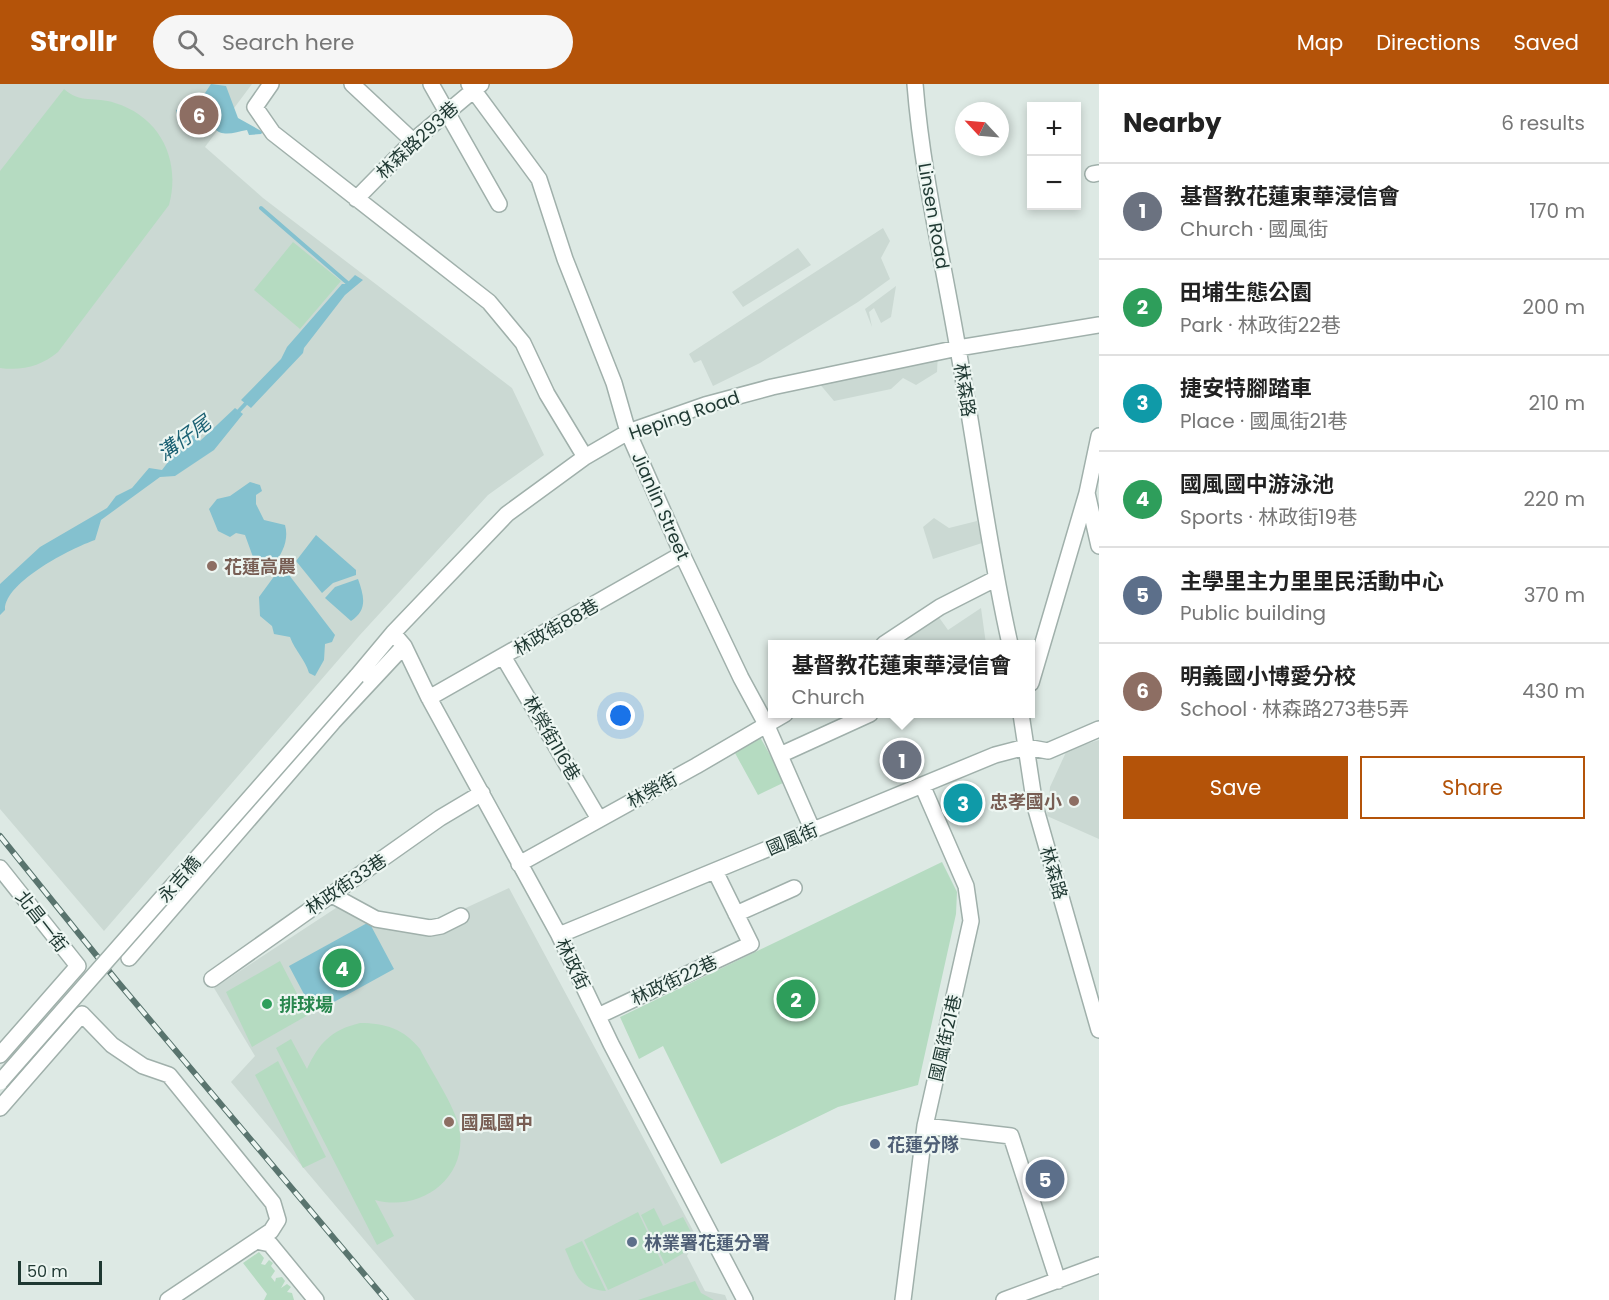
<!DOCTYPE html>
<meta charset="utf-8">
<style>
:root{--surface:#fff;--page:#f6f6f6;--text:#222;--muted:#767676;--line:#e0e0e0;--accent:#b45309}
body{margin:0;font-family:Poppins,"Noto Sans TC",sans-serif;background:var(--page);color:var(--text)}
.controls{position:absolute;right:18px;top:18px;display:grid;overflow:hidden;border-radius:0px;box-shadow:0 3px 9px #0003}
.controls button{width:54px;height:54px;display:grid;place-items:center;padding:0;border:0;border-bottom:2px solid var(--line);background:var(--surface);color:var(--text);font:30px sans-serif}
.compass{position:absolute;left:955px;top:18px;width:54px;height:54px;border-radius:50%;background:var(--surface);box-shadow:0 3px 9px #0003;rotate:296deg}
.scale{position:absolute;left:18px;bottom:15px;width:84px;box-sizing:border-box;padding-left:6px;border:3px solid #1f3832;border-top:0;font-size:16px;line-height:21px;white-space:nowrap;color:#1f3832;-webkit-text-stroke:4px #edf6f2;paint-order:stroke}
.you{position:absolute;left:621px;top:632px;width:21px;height:21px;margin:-15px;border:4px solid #fff;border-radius:50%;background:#1a73e8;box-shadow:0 0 0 9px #1a73e833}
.badge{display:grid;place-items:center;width:39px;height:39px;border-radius:50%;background:var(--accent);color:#fff;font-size:20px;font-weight:700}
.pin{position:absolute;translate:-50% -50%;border:3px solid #fff;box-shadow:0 2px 6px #0006}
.popup{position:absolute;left:768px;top:556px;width:267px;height:78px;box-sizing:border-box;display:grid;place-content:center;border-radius:0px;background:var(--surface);filter:drop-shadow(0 2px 4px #0005);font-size:20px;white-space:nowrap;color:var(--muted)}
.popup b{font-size:22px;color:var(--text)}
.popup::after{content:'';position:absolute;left:50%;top:100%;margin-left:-12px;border:12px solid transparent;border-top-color:var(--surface)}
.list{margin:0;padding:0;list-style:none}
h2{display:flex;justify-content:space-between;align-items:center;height:78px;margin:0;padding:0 24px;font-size:26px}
h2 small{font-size:20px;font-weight:400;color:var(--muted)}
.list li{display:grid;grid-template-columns:39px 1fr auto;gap:18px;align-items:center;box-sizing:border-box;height:96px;padding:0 24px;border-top:2px solid var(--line)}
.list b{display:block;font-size:22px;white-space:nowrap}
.list p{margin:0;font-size:20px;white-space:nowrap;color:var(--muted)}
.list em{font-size:20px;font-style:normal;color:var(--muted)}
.actions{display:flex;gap:12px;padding:18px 24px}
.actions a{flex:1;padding:14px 0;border:2px solid var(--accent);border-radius:0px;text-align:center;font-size:21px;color:var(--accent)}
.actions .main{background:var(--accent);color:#fff}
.icon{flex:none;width:33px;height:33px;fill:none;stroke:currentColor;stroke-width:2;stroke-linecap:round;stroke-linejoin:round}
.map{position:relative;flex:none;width:1099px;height:1216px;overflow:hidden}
header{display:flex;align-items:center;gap:36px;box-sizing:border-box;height:84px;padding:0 30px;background:var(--accent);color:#fff}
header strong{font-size:28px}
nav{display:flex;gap:33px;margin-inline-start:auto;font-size:21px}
.search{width:420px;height:54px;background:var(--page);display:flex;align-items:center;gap:15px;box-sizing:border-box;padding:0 21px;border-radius:33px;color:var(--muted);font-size:22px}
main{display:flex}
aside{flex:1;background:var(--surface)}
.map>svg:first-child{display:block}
.built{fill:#cbd9d3}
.green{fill:#b5dbc1}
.water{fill:#84c1cf}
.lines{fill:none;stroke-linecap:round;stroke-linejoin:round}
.stream{stroke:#84c1cf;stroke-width:4}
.minor-casing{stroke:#a0b0ab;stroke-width:18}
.minor{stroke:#fff;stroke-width:15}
.rail-casing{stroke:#59746e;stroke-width:6}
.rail{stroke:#edf6f2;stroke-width:4;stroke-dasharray:11;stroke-linecap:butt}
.minor-bridge-casing{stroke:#a0b0ab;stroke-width:18;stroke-linecap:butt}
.minor-bridge{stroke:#fff;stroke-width:15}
.education-dot{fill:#8d6e63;stroke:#edf6f2;stroke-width:2}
.leisure-dot{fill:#2e9e5b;stroke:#edf6f2;stroke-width:2}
.service-dot{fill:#5c6f8a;stroke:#edf6f2;stroke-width:2}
.labels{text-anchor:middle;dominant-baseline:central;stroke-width:4.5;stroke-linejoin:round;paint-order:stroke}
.street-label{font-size:18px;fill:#1f3832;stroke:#edf6f2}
.education-label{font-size:18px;font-weight:bold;fill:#785e54;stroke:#edf6f2;text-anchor:start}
.leisure-label{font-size:18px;font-weight:bold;fill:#27864d;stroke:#edf6f2;text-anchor:start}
.service-label{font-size:18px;font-weight:bold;fill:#4e5e75;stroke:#edf6f2;text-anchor:start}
.water-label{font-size:20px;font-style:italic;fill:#1b6173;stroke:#edf6f2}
</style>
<header>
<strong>Strollr</strong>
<div class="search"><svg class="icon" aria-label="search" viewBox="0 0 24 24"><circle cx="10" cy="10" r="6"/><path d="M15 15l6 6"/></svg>Search here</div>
<nav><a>Map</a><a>Directions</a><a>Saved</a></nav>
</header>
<main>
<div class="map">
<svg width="1099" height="1216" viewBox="0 0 1099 1216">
<rect width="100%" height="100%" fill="#dde9e4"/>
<path class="built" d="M 0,0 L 252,0 L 205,63 L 263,114 L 512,304 L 544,371 L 488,411 L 359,552 L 104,847 L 0,725 Z
M 883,144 L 890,157 L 881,174 L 890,195 L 858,218 L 760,279 L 713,302 L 701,276 L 694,279 L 689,270 Z
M 798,164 L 811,181 L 743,223 L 732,208 Z
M 896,202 L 891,233 L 881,239 L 874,224 L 869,228 L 872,243 L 865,225 Z
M 938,268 L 937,288 L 916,301 L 903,294 L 891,305 L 834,317 L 813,292 Z
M 934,434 L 949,444 L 977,437 L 982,459 L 933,475 L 923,443 Z
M 981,524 L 986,560 L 892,560 L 938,532 L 948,546 Z
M 1099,656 L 1099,755 L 1047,732 L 1050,703 L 1067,666 Z
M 509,804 L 696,1152 L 687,1172 L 705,1207 L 725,1211 L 727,1216 L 415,1216 L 231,998 L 255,972 L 214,904 L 339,822 L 420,845 Z"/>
<path class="green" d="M 64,5 C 80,20 95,12 115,19 C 161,33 181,77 169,121 L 58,268 C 41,282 23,287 0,284 L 0,87 Z
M 293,158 L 341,197 L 300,245 L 254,206 Z
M 760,653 L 785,698 L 758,711 L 735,669 Z
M 942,778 L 957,808 L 956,830 L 918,1001 L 838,1023 L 721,1080 L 663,962 L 639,975 L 620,933 Z
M 280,877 L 308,931 L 252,963 L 226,908 Z
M 360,939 C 385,939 404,945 420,965 C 431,987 451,1016 458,1039 C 472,1092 422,1129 375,1116 L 394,1152 L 377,1161 L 276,964 L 291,955 L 307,985 C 319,959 331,946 360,939 Z
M 278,977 L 326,1073 L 303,1084 L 255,991 Z
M 654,1124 L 663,1142 L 683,1133 L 693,1152 L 687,1167 L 665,1180 L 641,1131 Z
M 638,1128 L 663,1181 L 608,1206 L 584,1156 Z
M 582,1157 L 606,1207 C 577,1205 576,1189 565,1165 Z
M 259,1168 L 264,1174 L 261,1180 L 265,1181 L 269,1176 L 273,1179 L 271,1182 L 275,1187 L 271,1193 L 275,1198 L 276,1194 L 282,1193 L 285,1197 L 281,1204 L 287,1200 L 291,1203 L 287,1208 L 292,1209 L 294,1216 L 264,1216 L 267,1210 L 243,1179 Z
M 695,1197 L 701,1209 L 714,1216 L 638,1216 Z"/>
<path class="water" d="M 211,0 L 226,2 L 238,34 L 263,48 L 261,50 L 249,51 L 247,46 C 235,48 223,54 214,44 L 213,24 L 203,12 Z
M 191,20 L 201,20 L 211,27 L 210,40 L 204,48 L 193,48 L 178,33 L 176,26 Z
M 355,191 L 363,196 L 345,211 L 304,264 L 303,269 L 251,324 L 241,316 L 281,275 L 287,263 L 342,200 L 346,200 Z
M 235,324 L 243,330 L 214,366 L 175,392 L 160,393 L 101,436 L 95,456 C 72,464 4,498 5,526 L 0,531 L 0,500 L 40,463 L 107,424 L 116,412 L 132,404 L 149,384 L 162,386 L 190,349 L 200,357 Z
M 250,398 L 260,401 L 262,407 L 256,411 L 256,420 L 264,436 L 285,441 C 289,455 283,469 273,481 L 253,473 L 245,451 L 236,449 L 230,453 L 218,447 L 209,425 L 217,415 L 230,412 Z
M 316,451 L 356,486 L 356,491 L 333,499 L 322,509 L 296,477 Z
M 278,487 L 286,487 L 335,551 L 332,558 L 325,560 L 324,576 L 315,592 L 309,589 C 305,575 295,567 290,553 L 274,550 L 272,542 L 260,532 L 259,513 Z
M 358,495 C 364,512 368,526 351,537 L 325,514 L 335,503 Z
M 369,838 L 394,885 L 314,929 L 289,882 Z"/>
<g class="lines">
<path class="stream" d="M 261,124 L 351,202
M 236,330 L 249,316"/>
<g class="minor-casing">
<path id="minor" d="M 271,0 L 255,23 L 273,49 L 489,218 L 523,259 L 547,310 L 585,373
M 352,0 L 413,57
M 431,0 L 499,120
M 469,0 L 539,95 L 565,175 L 614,299 L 628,348 L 682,470 L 741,594 L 767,642 L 813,747
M 915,0 C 922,89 943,177 958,265 C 976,363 988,463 1010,560
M 1093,90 L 1099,89
M 356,115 L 413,57 L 481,0
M 1087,409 L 1099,462
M 393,549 L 404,562 L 429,614 L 559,851 L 611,960 L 745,1216
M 884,560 L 940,523 L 995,495
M 504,574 L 599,735
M 357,592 L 393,549 L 507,430 L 585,373 L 628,348 L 705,321 L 772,303 L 958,264 L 1099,241
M 1031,599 L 1087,409 L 1099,352
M 429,614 L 682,470
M 1021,630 L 1035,722 L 1099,946
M 780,671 L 870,630
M 519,780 L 696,682 L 785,630
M 0,784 L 78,882 L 0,971
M 330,810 L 376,835 L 430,844 L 441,842 L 461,832
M 736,830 L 794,804
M 559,851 L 995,671 L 1026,663 L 1048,667 L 1099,645
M 129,874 L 333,638 L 404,562
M 212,895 L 440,734 L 482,709
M 598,932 L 751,860 L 715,787
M 0,1024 L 82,930 L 112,961 L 143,982 L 169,991 L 273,1119 L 278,1136 L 271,1147 L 168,1216
M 925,1042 L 1011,1052 L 1058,1197
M 256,1157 L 270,1160 L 316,1216
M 903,1216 L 925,1042 L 971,837 L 966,802 L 922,701
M 1004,1216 L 1099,1181"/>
</g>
<use href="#minor" class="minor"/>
<g class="rail-casing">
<path id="rail" d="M 0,752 L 117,897 L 386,1216"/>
</g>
<use href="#rail" class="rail"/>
<g class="minor-bridge-casing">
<path id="minor-bridge" d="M 0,998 L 357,592"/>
</g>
<use href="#minor-bridge" class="minor-bridge"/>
</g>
<g class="education-dot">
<circle cx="212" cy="482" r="6"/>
<circle cx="1074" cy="717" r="6"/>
<circle cx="449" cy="1038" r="6"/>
</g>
<circle class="leisure-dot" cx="267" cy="920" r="6"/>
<g class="service-dot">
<circle cx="875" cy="1060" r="6"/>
<circle cx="632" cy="1158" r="6"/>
</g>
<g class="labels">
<g class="street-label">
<text transform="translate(417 56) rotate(-43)">林森路293巷</text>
<text transform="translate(934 132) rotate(80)">Linsen Road</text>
<text transform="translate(965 306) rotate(81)">林森路</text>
<text transform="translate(684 331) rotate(-19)">Heping Road</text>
<text transform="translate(661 422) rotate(66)">Jianlin Street</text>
<text transform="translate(556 543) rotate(-30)">林政街88巷</text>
<text transform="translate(552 654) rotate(60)">林榮街116巷</text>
<text transform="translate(652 706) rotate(-28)">林榮街</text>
<text transform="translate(792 755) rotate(-23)">國風街</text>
<text transform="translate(1054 789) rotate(74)">林森路</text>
<text transform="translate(179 795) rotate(-49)">永吉橋</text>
<text transform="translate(346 800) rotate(-34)">林政街33巷</text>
<text transform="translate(42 837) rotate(52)">北昌一街</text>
<text transform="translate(573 880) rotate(64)">林政街</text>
<text transform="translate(674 896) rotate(-25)">林政街22巷</text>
<text transform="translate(945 954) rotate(-77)">國風街21巷</text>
</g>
<g class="education-label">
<text x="224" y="482">花蓮高農</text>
<text x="1062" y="717" text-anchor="end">忠孝國小</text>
<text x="461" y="1038">國風國中</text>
</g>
<g class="leisure-label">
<text x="279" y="920">排球場</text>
</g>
<g class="service-label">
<text x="887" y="1060">花蓮分隊</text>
<text x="644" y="1158">林業署花蓮分署</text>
</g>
<g class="water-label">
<text transform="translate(184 354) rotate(-36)">溝仔尾</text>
</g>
</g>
</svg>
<div class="controls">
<button>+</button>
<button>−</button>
</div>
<svg class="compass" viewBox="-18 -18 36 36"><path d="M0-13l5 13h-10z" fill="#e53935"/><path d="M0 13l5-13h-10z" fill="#767676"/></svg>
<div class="scale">50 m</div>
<div class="you"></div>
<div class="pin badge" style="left:902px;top:676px;background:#6b7280">1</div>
<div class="popup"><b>基督教花蓮東華浸信會</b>Church</div>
<div class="pin badge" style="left:796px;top:915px;background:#2e9e5b">2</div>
<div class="pin badge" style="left:963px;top:719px;background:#0f9aa8">3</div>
<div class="pin badge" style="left:342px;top:884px;background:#2e9e5b">4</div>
<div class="pin badge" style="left:1045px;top:1095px;background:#5c6f8a">5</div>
<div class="pin badge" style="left:199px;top:31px;background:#8d6e63">6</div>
</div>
<aside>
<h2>Nearby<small>6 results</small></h2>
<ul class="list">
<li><span class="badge" style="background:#6b7280">1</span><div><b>基督教花蓮東華浸信會</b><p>Church · 國風街</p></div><em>170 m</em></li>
<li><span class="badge" style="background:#2e9e5b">2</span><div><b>田埔生態公園</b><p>Park · 林政街22巷</p></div><em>200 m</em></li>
<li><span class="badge" style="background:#0f9aa8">3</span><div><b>捷安特腳踏車</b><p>Place · 國風街21巷</p></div><em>210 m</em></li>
<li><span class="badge" style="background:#2e9e5b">4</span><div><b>國風國中游泳池</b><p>Sports · 林政街19巷</p></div><em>220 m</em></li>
<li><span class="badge" style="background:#5c6f8a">5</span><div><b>主學里主力里里民活動中心</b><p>Public building</p></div><em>370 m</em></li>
<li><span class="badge" style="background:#8d6e63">6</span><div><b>明義國小博愛分校</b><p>School · 林森路273巷5弄</p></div><em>430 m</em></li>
</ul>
<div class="actions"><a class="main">Save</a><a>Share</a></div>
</aside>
</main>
